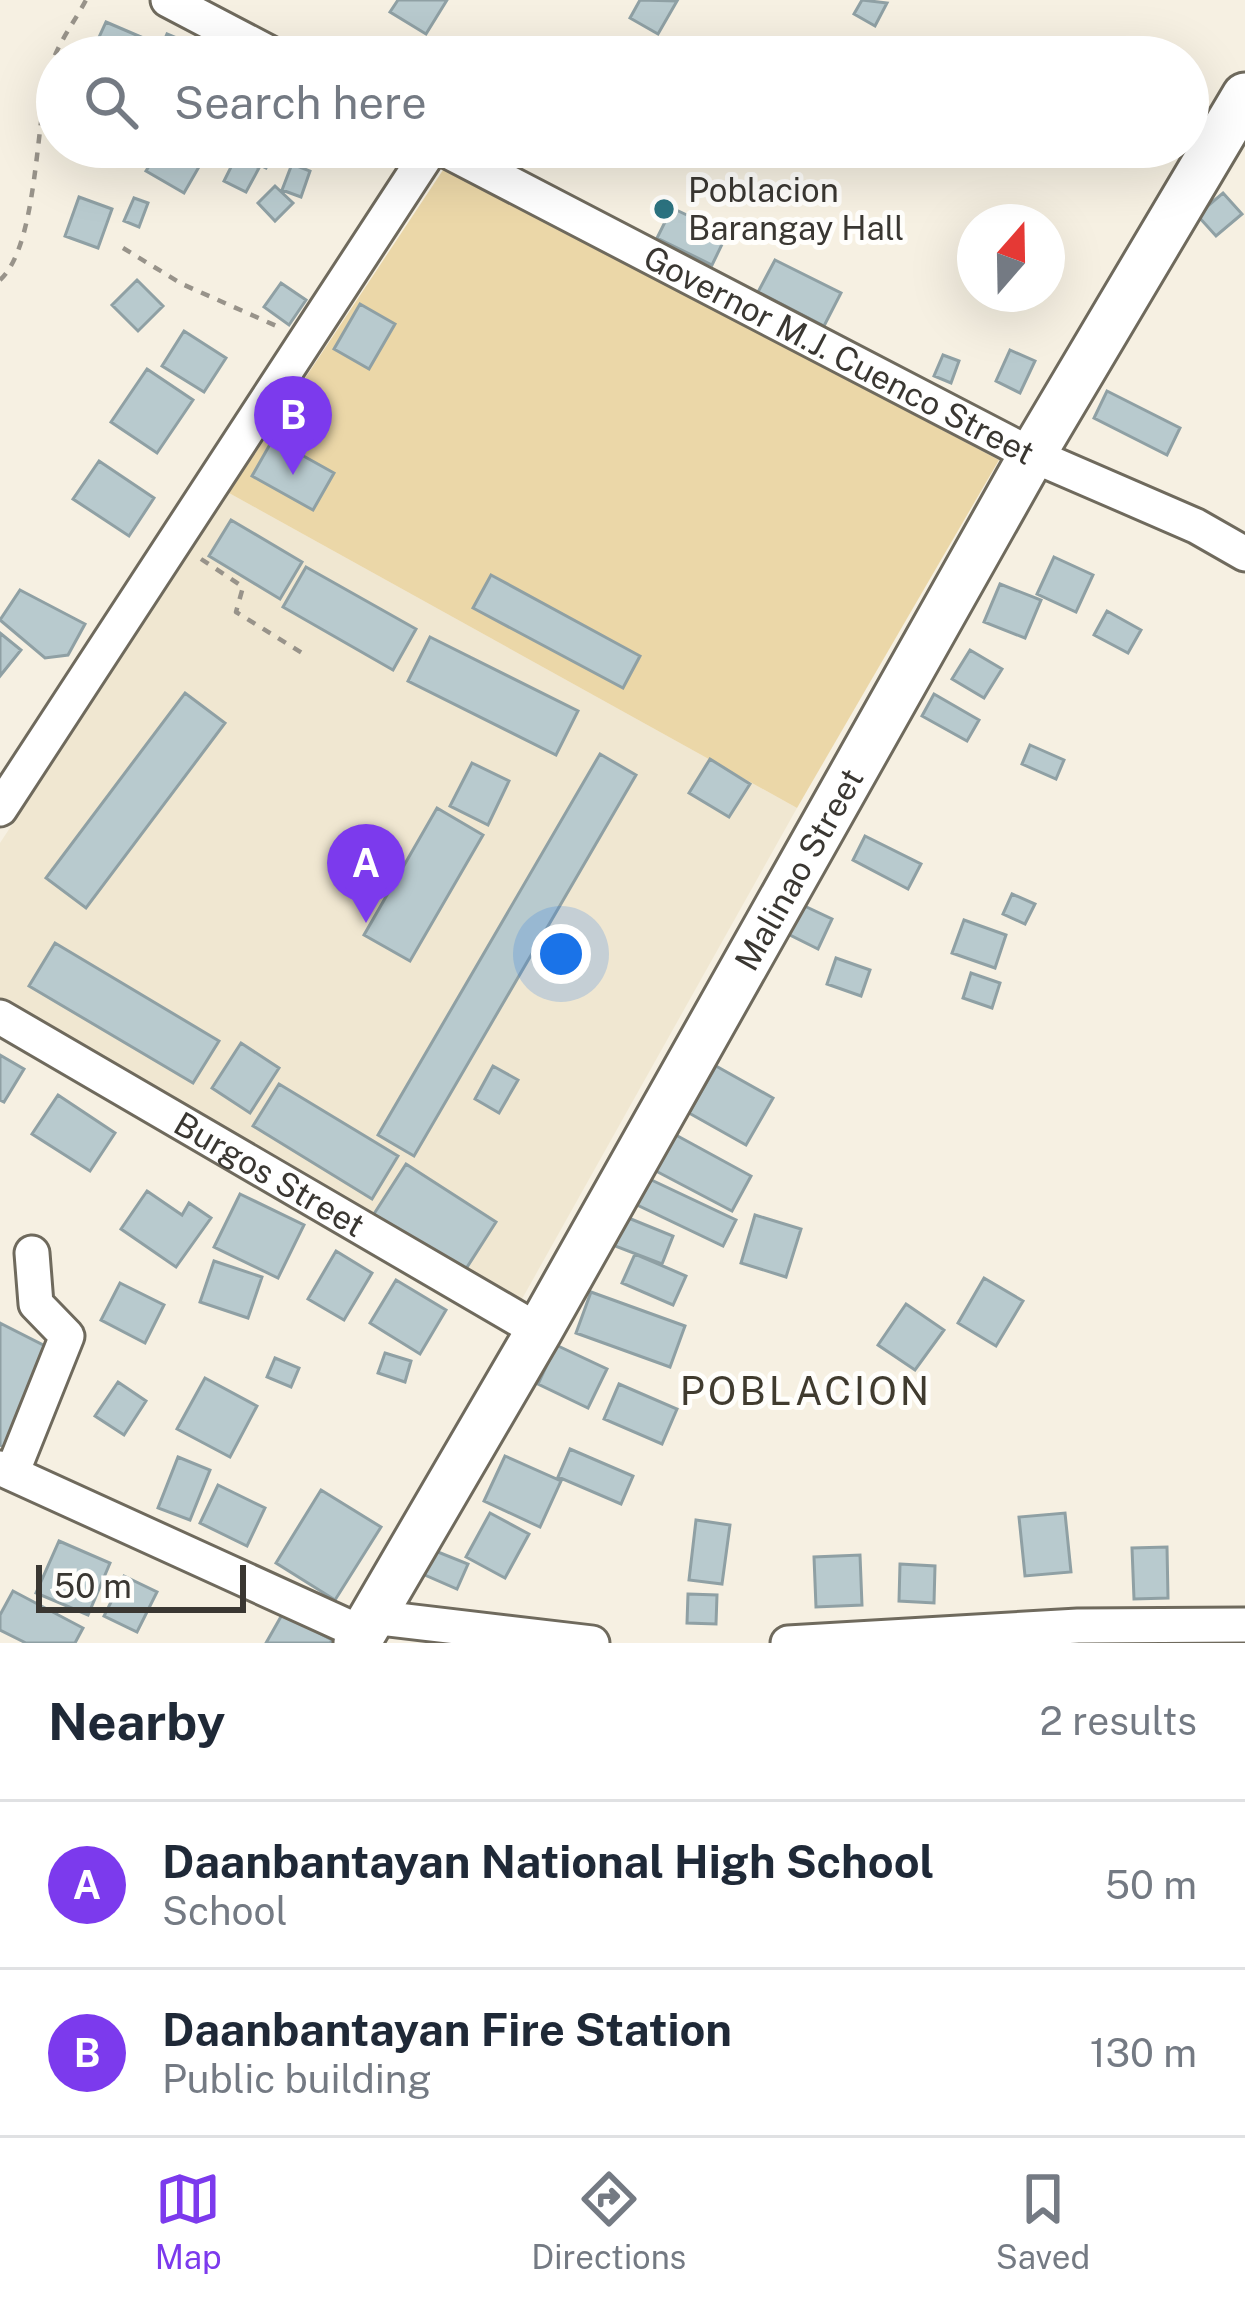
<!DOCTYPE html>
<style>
:root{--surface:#fff;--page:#f2f2f3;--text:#1f2937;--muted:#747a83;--line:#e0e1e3;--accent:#7c3aed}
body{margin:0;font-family:"Public Sans",sans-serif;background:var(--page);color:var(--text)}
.compass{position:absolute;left:957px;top:204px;width:108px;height:108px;border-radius:50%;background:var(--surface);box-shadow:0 12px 48px #0002;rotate:20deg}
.scale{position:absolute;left:36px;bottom:30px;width:210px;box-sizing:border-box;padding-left:12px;border:6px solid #3a3732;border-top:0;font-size:33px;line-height:42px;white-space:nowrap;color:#3a3732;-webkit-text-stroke:9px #fffefb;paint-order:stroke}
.you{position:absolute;left:561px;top:954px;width:42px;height:42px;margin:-30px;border:9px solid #fff;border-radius:50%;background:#1a73e8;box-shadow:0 0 0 18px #1a73e833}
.badge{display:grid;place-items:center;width:78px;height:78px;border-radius:50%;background:var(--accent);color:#fff;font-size:39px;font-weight:700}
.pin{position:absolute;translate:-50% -99px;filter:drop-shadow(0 3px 6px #0008)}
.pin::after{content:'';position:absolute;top:63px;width:42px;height:36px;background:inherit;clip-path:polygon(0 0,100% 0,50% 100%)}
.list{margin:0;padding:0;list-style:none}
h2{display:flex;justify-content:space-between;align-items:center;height:156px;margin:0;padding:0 48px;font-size:51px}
h2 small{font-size:39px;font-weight:400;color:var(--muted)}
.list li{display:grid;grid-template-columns:78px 1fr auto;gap:36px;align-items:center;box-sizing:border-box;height:168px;padding:0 48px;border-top:3px solid var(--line)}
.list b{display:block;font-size:45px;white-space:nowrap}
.list p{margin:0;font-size:39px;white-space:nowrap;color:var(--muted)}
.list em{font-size:39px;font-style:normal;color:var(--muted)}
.icon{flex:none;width:66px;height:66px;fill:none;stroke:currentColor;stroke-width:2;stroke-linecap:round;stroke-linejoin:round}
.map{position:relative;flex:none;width:1245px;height:1643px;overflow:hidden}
.search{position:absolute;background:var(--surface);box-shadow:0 12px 48px #0002;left:36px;right:36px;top:36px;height:132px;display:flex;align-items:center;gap:30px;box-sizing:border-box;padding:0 42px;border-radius:66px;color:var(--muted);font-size:45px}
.sheet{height:492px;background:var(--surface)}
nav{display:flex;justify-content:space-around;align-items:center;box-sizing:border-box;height:168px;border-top:3px solid var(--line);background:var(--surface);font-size:33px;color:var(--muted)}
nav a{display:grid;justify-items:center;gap:6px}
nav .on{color:var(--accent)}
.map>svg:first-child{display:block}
.built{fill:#f0e7d1}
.green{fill:#ebd7a8}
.building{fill:#b8cace;stroke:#8fa0a4;stroke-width:3}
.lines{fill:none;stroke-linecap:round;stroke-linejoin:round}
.minor-casing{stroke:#6f6a5d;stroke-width:39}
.secondary-casing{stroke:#6f6a5d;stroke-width:51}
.path{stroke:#98938a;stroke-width:4.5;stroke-dasharray:9 9;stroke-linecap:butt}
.minor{stroke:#fff;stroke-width:33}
.secondary{stroke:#fff;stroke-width:45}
.poi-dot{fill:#2c7380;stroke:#fffefb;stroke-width:4.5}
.labels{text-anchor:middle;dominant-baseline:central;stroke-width:10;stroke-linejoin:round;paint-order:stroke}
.poi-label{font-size:33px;fill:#3a3732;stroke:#fffefb;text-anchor:start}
.street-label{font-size:33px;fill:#3a3732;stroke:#fffefb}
.quarter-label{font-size:39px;letter-spacing:3px;fill:#403b2f;stroke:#fffefb}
</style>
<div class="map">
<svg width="1245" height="1643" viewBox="0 0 1245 1643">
<rect width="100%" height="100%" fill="#f6f0e2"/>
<path class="built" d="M 229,493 L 797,808 L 513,1315 L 0,1004 L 0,843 Z"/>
<path class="green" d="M 445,167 L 999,460 L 797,808 L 229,493 Z"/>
<path class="building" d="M 398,0 L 447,0 L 426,34 L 390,12 Z
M 640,0 L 677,1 L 658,34 L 630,18 Z
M 862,0 L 887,3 L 875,26 L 854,14 Z
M 106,22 L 160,45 L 155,57 L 90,57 Z
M 167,34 L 203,49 L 200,57 L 157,57 Z
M 397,38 L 425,51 L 422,57 L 389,57 Z
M 161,147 L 208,151 L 184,193 L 146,171 Z
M 238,147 L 277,147 L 266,168 L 235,153 Z
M 236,157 L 259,168 L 246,192 L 224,181 Z
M 292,164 L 310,171 L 301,197 L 282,190 Z
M 275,186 L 293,203 L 275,221 L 258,203 Z
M 1223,193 L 1242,214 L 1216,236 L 1197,215 Z
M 79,197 L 112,209 L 98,248 L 65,236 Z
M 134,198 L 148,203 L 139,227 L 124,221 Z
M 672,208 L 727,234 L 712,265 L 657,238 Z
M 775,260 L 841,293 L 824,326 L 758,292 Z
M 137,280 L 163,306 L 138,331 L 112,305 Z
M 281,283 L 306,300 L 289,325 L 264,307 Z
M 360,304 L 395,324 L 369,369 L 334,349 Z
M 184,331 L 226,358 L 204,392 L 162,366 Z
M 1010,350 L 1035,361 L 1020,393 L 996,381 Z
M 943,355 L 959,361 L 951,383 L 934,376 Z
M 147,369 L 193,400 L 157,453 L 111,422 Z
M 1107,391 L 1180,428 L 1167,455 L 1094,418 Z
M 273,439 L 334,473 L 313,510 L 252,476 Z
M 99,461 L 154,498 L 129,536 L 73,499 Z
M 231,520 L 302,562 L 280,599 L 209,556 Z
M 1054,557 L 1093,575 L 1076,612 L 1037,594 Z
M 306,567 L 416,629 L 393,670 L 283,607 Z
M 491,575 L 640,656 L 623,688 L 473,608 Z
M 1000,584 L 1041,600 L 1025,638 L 984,622 Z
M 20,590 L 85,624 L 68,655 L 45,658 L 0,620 Z
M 1107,611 L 1141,630 L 1128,653 L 1094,635 Z
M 0,633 L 21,650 L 0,676 Z
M 430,637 L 578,711 L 556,755 L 408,681 Z
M 970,650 L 1002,669 L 984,698 L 952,679 Z
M 185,693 L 225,723 L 86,908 L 46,878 Z
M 934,694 L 979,720 L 967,741 L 922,716 Z
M 1030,745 L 1064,760 L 1056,779 L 1022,764 Z
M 600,754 L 636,775 L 414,1156 L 378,1135 Z
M 710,759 L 750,784 L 729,817 L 689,793 Z
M 472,763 L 509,781 L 488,825 L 450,806 Z
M 437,808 L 483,835 L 410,961 L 364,935 Z
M 865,836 L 921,864 L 908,889 L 853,860 Z
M 1012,894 L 1035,904 L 1025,924 L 1003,914 Z
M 796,902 L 832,919 L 818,949 L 782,931 Z
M 964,920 L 1006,935 L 995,968 L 952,953 Z
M 55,943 L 219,1041 L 193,1083 L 29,986 Z
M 836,958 L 870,970 L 861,996 L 827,984 Z
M 971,973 L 1000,983 L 992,1008 L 963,998 Z
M 241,1043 L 279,1068 L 250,1113 L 212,1088 Z
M 0,1055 L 24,1069 L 4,1102 L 0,1100 Z
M 493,1066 L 518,1080 L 499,1113 L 475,1099 Z
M 716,1066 L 773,1098 L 746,1145 L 689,1113 Z
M 279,1084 L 398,1156 L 372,1199 L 253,1126 Z
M 58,1095 L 115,1133 L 90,1171 L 32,1134 Z
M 674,1134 L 751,1176 L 732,1211 L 654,1170 Z
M 406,1164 L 496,1222 L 462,1275 L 372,1217 Z
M 643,1176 L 736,1220 L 723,1246 L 631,1202 Z
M 147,1191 L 182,1215 L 189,1203 L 211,1218 L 176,1267 L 121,1229 Z
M 240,1194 L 304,1225 L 278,1278 L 214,1247 Z
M 755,1215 L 801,1229 L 786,1277 L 741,1263 Z
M 626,1217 L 673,1236 L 662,1264 L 615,1246 Z
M 336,1251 L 372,1273 L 344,1320 L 308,1299 Z
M 635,1254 L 686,1276 L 673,1305 L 622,1283 Z
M 214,1261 L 262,1277 L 248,1318 L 200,1302 Z
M 984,1278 L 1023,1301 L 996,1346 L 958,1323 Z
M 396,1280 L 446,1310 L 420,1354 L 370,1323 Z
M 120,1283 L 164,1305 L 145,1343 L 101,1320 Z
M 591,1292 L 685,1326 L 670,1367 L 576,1333 Z
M 906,1304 L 944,1330 L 915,1370 L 878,1345 Z
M 0,1323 L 51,1349 L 8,1449 L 0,1445 Z
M 556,1345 L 607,1369 L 588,1408 L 538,1384 Z
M 385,1353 L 411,1361 L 405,1382 L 378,1373 Z
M 275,1358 L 299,1368 L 291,1387 L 267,1377 Z
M 205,1378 L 257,1406 L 230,1457 L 177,1429 Z
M 118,1382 L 146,1401 L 124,1435 L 95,1416 Z
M 619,1384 L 677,1409 L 662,1444 L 604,1419 Z
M 570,1449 L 633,1476 L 621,1504 L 558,1477 Z
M 505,1456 L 561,1481 L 540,1527 L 484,1501 Z
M 178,1457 L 210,1470 L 190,1520 L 158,1508 Z
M 218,1485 L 265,1508 L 247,1546 L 200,1523 Z
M 321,1490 L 381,1527 L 335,1600 L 276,1563 Z
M 490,1513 L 529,1534 L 505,1578 L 466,1557 Z
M 1065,1513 L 1071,1572 L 1025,1576 L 1019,1517 Z
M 696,1520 L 730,1525 L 722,1584 L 689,1580 Z
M 59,1541 L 110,1563 L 88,1615 L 36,1593 Z
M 1167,1547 L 1168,1598 L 1134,1599 L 1132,1548 Z
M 428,1548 L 468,1564 L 457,1589 L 418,1572 Z
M 860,1555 L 862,1605 L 816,1607 L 814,1557 Z
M 900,1564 L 935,1566 L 934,1603 L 899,1601 Z
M 124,1576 L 157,1592 L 137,1632 L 104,1616 Z
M 13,1591 L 83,1628 L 75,1643 L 26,1643 L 0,1630 L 0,1615 Z
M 688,1594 L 717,1595 L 716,1624 L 687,1623 Z
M 283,1613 L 332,1640 L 330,1643 L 266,1643 Z"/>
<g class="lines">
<g class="minor-casing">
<g id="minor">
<path d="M 168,0 L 277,57"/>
<path id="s1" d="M 440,147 L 1032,455 L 1196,526 L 1245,554"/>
<path d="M 0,809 L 432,147"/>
<path id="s2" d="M 0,1017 L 539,1331"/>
<path d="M 0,1468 L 362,1633"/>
<path d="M 12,1473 L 67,1336 L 36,1304 L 32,1253"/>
<path d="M 372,1617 L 592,1643"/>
<path d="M 788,1643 L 1078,1626 L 1245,1625"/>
</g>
</g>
<g class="secondary-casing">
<g id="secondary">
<path id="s3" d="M 357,1643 L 539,1331 L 1032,455 L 1245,96"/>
</g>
</g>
<path class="path" d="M 123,248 L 182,284 L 281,328
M 0,280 C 39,244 35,117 51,66 C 58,43 75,21 86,0
M 201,559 L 243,587 L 236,612 L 307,656"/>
<use href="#minor" class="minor"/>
<use href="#secondary" class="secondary"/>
</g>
<circle class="poi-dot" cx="664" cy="209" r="12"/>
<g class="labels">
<g class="poi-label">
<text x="688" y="190">Poblacion<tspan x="688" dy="38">Barangay Hall</tspan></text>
</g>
<g class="street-label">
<text stroke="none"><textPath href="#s1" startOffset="450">Governor M.J. Cuenco Street</textPath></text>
<text stroke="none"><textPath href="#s3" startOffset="891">Malinao Street</textPath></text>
<text stroke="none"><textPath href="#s2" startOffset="312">Burgos Street</textPath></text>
</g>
<g class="quarter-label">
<text x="806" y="1391">POBLACION</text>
</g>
</g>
</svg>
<svg class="compass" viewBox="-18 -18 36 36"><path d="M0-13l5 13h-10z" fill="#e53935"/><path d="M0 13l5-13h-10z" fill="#747a83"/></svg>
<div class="scale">50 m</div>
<div class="you"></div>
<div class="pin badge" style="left:366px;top:923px">A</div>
<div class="pin badge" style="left:293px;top:475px">B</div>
<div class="search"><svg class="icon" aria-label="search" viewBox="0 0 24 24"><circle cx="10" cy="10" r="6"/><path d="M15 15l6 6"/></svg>Search here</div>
</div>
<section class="sheet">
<h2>Nearby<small>2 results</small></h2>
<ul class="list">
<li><span class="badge">A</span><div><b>Daanbantayan National High School</b><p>School</p></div><em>50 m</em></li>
<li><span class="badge">B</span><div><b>Daanbantayan Fire Station</b><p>Public building</p></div><em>130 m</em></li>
</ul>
</section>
<nav>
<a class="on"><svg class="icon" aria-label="map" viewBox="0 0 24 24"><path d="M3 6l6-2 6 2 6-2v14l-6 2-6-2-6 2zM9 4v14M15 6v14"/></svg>Map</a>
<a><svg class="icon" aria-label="directions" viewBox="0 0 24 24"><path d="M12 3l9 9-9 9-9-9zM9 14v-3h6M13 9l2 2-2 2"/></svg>Directions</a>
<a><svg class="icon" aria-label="saved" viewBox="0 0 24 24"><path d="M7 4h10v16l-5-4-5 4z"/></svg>Saved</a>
</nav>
